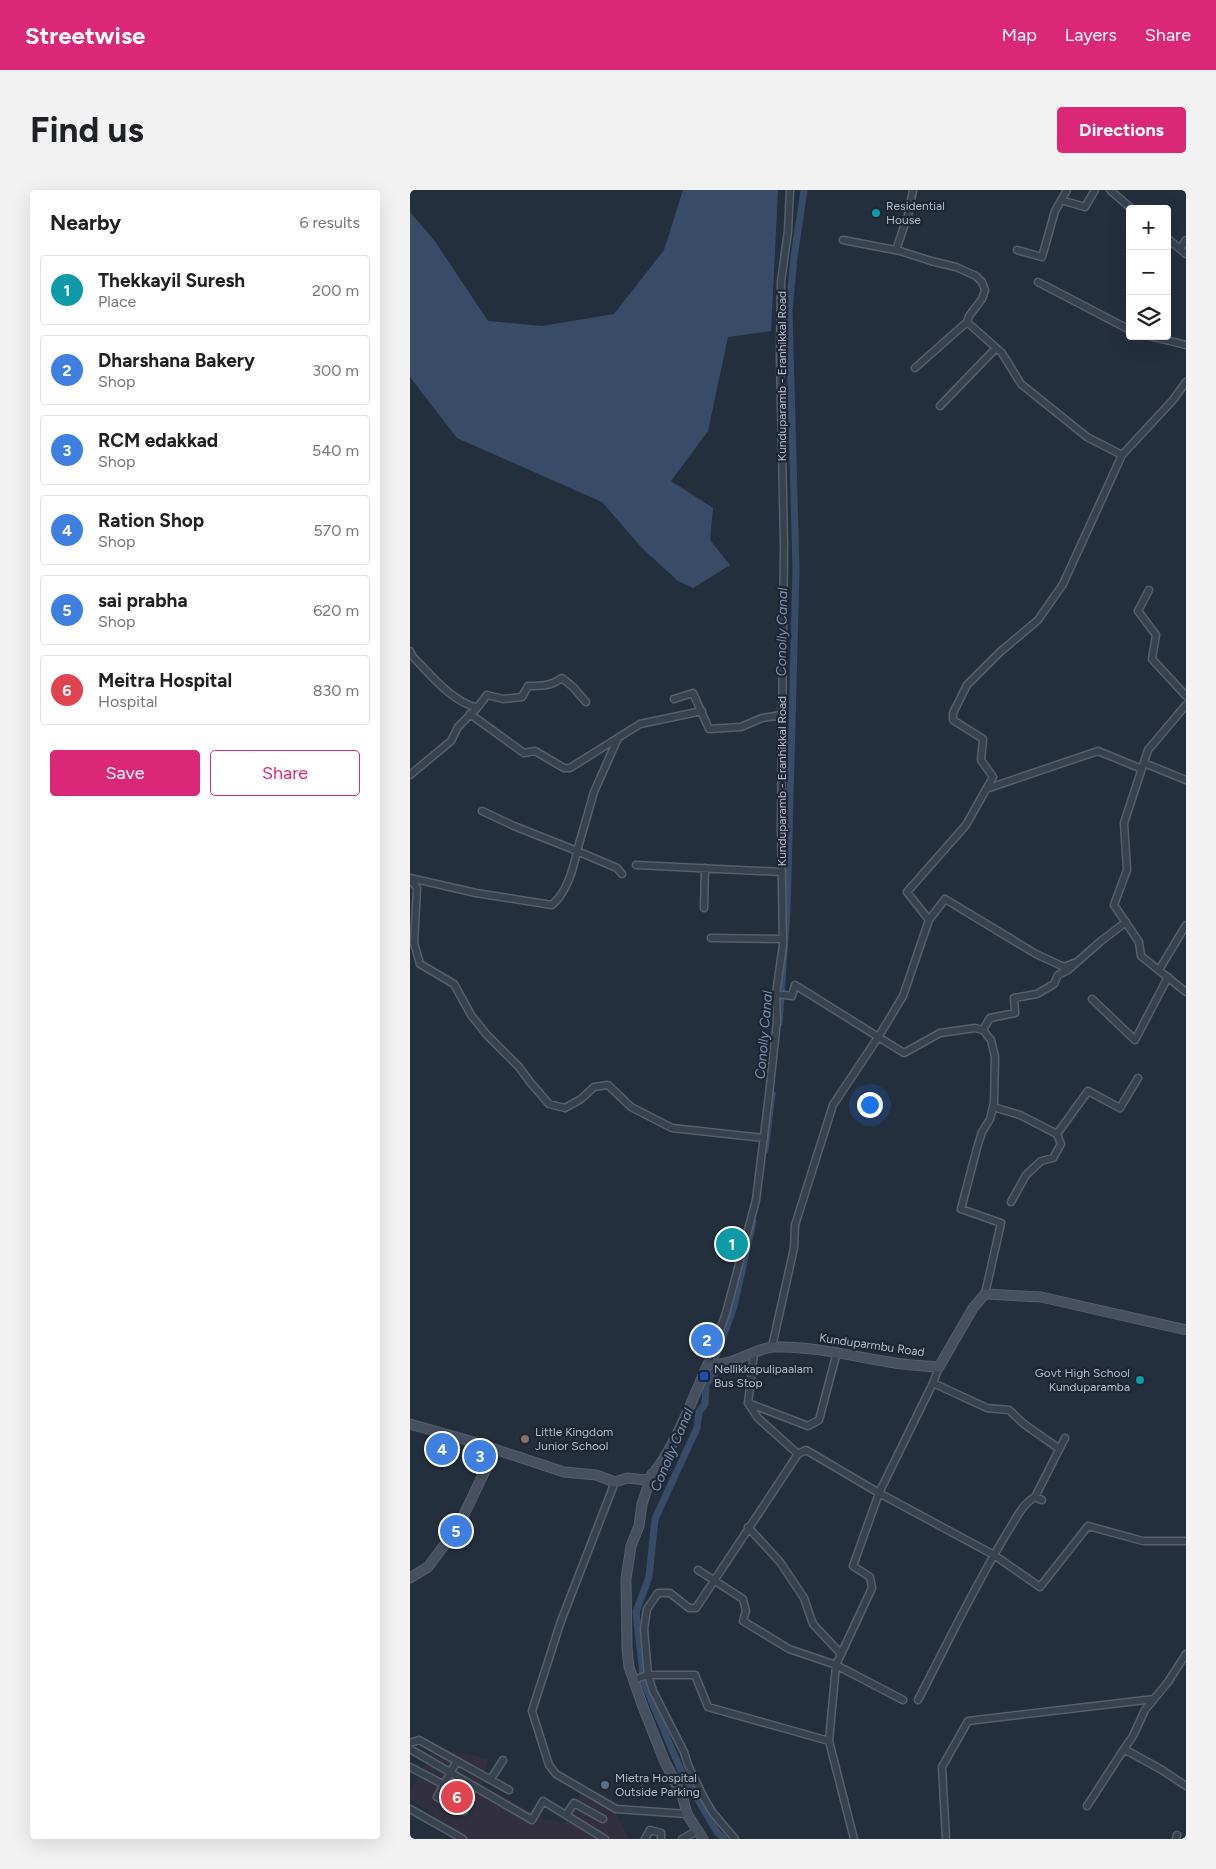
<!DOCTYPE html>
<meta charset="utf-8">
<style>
:root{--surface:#fff;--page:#f2f2f2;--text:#202124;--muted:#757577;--line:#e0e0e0;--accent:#db2777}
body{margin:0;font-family:Figtree,sans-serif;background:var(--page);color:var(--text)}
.controls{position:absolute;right:15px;top:15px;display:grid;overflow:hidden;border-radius:5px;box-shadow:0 5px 20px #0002}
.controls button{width:45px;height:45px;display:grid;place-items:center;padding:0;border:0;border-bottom:1px solid var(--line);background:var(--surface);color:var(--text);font:25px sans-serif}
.you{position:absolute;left:459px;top:914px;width:18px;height:18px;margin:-12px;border:4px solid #fff;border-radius:50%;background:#1a73e8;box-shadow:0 0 0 8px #1a73e833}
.badge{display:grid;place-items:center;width:32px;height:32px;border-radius:50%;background:var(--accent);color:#fff;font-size:16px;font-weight:700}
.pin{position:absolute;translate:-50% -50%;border:2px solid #fff;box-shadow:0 1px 5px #0006}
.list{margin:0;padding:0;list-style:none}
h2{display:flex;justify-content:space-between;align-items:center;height:65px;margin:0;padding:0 20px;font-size:21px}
h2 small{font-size:16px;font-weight:400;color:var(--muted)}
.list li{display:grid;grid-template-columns:32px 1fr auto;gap:15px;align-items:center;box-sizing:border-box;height:70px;margin:0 10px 10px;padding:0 10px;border:1px solid var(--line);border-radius:5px}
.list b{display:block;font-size:19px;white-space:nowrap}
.list p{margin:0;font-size:16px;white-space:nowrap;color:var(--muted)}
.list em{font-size:16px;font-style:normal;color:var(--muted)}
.actions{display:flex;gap:10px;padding:15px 20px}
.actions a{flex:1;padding:11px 0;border:1px solid var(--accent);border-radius:5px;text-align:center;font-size:18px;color:var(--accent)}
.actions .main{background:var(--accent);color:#fff}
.icon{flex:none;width:28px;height:28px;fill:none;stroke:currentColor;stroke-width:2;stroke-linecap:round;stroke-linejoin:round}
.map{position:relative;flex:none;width:776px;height:1649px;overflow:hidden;border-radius:5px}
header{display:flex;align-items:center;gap:30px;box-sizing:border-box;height:70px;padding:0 25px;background:var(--accent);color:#fff}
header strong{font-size:24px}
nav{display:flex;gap:28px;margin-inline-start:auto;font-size:18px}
.intro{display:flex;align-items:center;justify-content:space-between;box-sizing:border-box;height:120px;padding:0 30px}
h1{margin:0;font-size:35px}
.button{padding:12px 22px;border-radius:5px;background:var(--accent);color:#fff;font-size:18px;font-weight:700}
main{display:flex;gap:30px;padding:0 30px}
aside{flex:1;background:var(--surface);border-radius:5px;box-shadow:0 5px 20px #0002}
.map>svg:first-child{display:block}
.medical{fill:#32303f}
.water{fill:#394c67}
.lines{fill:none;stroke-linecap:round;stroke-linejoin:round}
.canal{stroke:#394c67;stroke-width:7}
.street-casing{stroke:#565f6c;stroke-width:9}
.secondary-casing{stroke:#565f6c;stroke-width:11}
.street{stroke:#38414e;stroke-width:6}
.secondary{stroke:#465061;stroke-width:9}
.culture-dot{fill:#0f9aa8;stroke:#1d2633;stroke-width:2}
.transit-dot{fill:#1a4fb4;stroke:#1d2633;stroke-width:2}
.education-dot{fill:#8d6e63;stroke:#1d2633;stroke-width:2}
.service-dot{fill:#5c6f8a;stroke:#1d2633;stroke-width:2}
.labels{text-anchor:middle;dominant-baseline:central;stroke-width:4.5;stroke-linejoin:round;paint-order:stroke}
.poi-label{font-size:12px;fill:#b4bcc9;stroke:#1d2633;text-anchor:start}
.street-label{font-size:12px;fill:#b4bcc9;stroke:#1d2633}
.water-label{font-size:14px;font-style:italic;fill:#7c92b1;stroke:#1d2633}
</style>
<header>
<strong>Streetwise</strong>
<nav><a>Map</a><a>Layers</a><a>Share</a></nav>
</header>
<div class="intro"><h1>Find us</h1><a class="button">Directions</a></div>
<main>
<aside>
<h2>Nearby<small>6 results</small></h2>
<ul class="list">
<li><span class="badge" style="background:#0f9aa8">1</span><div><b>Thekkayil Suresh</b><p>Place</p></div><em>200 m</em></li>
<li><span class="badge" style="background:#3f7fe0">2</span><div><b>Dharshana Bakery</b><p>Shop</p></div><em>300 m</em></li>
<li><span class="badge" style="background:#3f7fe0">3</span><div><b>RCM edakkad</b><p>Shop</p></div><em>540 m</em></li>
<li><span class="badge" style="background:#3f7fe0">4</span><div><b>Ration Shop</b><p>Shop</p></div><em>570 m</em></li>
<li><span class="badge" style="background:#3f7fe0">5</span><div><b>sai prabha</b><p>Shop</p></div><em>620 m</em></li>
<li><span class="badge" style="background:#e0444e">6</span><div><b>Meitra Hospital</b><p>Hospital</p></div><em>830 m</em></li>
</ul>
<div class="actions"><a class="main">Save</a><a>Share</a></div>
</aside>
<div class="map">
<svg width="776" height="1649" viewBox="0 0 776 1649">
<rect width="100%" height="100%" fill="#242f3e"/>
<path class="medical" d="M 25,1557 L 78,1569 L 72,1594 L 134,1630 L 155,1633 L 171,1603 L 204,1619 L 219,1649 L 47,1649 L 18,1620 L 0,1610 L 0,1602 Z"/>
<path class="water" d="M 273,0 L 368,0 L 368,2 L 361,141 L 318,147 L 298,241 L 261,291 L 303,318 L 300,350 L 320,375 L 283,398 L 268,391 L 232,358 L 192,312 L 47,248 L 0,187 L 0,22 L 24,50 L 78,131 L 132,136 L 204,124 L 254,60 Z"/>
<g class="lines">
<path class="canal" d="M 369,833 L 377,721 L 386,381 L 379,121 L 384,67 L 394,0
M 355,960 L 362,904
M 314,1649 L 307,1642 L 272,1583 L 234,1493 L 226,1422 L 239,1387 L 245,1329 L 287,1238 L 289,1222 L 295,1214 L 296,1194 L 308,1179 L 305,1170 L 324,1116 L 343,1032"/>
<g class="street-casing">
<path id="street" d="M 700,0 L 722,19
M 651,10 L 675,17 L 685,0
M 757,48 L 776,64
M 433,50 L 490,61 L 521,71 L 546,77 L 566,86 L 572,92 L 575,100 L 572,109 L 559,126 L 557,132 L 592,163 L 611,194 L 677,247 L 712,265
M 770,59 L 776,50
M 486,60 L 498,25 L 503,0
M 607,60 L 632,67 L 645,21 L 657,0
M 628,92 L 720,140
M 739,146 L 776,155
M 505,178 L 557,132
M 530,216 L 586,158
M 739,400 L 728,421 L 746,445 L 742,469 L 776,506
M 0,461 L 3,467 C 22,486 40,510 67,518 L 48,537 L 41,551 L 0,585
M 264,509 L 283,503 L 299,539 L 331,537 L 352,528 L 371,525
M 776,515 L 738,560 L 714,633 L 717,680 L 704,715 L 729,752 L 731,766 L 776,802
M 67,518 L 77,505 L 93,509 L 112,507 L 118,496 C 132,496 141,496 152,488 L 163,497 L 176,512
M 60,524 L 114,563 L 125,561 L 154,578 L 160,578 L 230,534 L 292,521
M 734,573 L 776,590
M 576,599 L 688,561 L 732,579
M 72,621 L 104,636 L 167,661 L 184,602 L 208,548
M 226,675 L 372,682
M 0,688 L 66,703 L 142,715 C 157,702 163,680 167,661 L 207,678 L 212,684
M 0,689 L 7,698 L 4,753 L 10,774 L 44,794 L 61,825 L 77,845 L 109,877 L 120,892 L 139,914 L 155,918 L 171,909 L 184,897 L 198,895 L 221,917 L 262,938 L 354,948
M 294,718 L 295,678
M 519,730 L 535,709 L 626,764 L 654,777 L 664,773
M 301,748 L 373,749
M 749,780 L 776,735
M 366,804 L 382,806 L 385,795 L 494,863 L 530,843 L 565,838 L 573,840 L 580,828 L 605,823 L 604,808 L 627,804 L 644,794 L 648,785 L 658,780 L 691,751 L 716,732
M 682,809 L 725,850 L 758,787
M 573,840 L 581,850 L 585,867 L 584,913 L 580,929 L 572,942 L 567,958 L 551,1019 L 591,1033 L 575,1104
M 583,917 L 610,925 L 647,944 L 651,954 L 643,968 L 631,971 L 616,985 L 601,1012
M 647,944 L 678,901 L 710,918 L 728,888
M 362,1157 L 384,1058 L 385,1035 L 423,915 L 469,846 L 493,806 L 519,730 L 497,702 L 556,635 L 583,587 L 571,570 L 573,549 L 543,530 L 543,523 L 557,495 L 590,462 L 628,430 L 653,394 L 712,265 L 763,210 L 776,192
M 344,1164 L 338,1213 L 348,1228 L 388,1264
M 298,1174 L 316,1123 L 346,1010 L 359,905 L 367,831 L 366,804 L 373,755 L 371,638 L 374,354 L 370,166 L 371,92 L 378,41 L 380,0
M 523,1193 L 577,1218 L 599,1220 L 614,1234 L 648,1258
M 338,1213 L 398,1236 L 409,1230 L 427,1162
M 205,1292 L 151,1431 L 122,1521 L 139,1575 L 146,1584 L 206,1619 L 277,1624
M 625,1307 L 655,1248
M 338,1337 L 370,1372 L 394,1408 L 403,1434 L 431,1464
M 288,1380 L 333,1409 L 336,1421 L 333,1431 L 379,1459 L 426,1475 L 493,1510
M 776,1464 L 758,1492 L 735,1520 L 723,1546 L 714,1559 L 752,1580 L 776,1596
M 223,1490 L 238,1485 L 285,1485 L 298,1517 L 419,1551 L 444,1649
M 508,1510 C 537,1454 564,1397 597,1343 C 605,1331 612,1314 625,1307 L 632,1310
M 419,1551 L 426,1475 L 462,1398 L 460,1387 L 443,1376 L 469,1303 L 523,1193 L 529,1177
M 0,1553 L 9,1550 L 99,1600
M 0,1559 L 122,1630 L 133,1611 L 195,1649
M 47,1571 L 27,1607 L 54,1621
M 0,1577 L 61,1609
M 81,1589 L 93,1570
M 677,1616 L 714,1559
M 0,1619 L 53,1649
M 156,1625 L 164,1613 L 193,1629
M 235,1649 L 240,1640 L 251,1643 L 251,1649
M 272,1649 L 287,1641
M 325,1649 L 303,1623 L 294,1608 L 278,1575 L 274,1562 L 243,1501 L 238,1485 L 234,1439 L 237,1419 L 248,1403 L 260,1403 L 279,1418 L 286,1418 L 388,1264 L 396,1260 L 469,1303 L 584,1365 L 630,1397 L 678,1336 L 733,1351 L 776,1351
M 536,1649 L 532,1577 L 558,1531 L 744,1509
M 766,1649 L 767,1645"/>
</g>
<g class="secondary-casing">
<path id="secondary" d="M 0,1234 L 60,1251 L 154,1282 L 186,1285 L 205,1292 L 217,1288 L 237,1290 C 261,1268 284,1205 298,1174 C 321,1178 345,1157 365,1157 C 403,1156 441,1166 479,1172 C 496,1175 513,1176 529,1177 L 563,1118 L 575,1104 L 631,1107 L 776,1140
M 242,1284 L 232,1314 L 229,1336 L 221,1356 L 216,1389 L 217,1458 L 219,1477 L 233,1517 L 254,1570 L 273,1608 L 277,1624 L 293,1649
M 0,1388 L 18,1377 L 48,1337 L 85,1260"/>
</g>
<use href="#street" class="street"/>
<use href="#secondary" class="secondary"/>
</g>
<g class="culture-dot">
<circle cx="466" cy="23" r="5"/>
<circle cx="730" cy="1190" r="5"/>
</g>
<rect class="transit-dot" x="289" y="1181" width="10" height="10" rx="2.5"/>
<circle class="education-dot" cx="115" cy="1249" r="5"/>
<circle class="service-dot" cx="195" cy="1595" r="5"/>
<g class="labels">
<g class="poi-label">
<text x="476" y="16">Residential<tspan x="476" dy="14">House</tspan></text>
<text x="304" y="1179">Nellikkapulipaalam<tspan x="304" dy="14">Bus Stop</tspan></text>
<text x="720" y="1183" text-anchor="end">Govt High School<tspan x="720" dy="14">Kunduparamba</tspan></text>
<text x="125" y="1242">Little Kingdom<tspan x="125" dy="14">Junior School</tspan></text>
<text x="205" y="1588">Mietra Hospital<tspan x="205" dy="14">Outside Parking</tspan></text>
</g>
<g class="street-label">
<text transform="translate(372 186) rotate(-90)">Kunduparamb - Eranhikkal Road</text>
<text transform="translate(372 591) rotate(-90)">Kunduparamb - Eranhikkal Road</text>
<text transform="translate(462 1155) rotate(8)">Kunduparmbu Road</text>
</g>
<g class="water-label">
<text transform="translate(372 442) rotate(-89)">Conolly Canal</text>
<text transform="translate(354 845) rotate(-85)">Conolly Canal</text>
<text transform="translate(262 1260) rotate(-67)">Conolly Canal</text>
</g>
</g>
</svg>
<div class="controls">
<button>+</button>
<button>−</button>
<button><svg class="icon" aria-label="layers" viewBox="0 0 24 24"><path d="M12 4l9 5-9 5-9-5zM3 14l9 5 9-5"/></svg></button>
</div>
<div class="you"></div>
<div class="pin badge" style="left:322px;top:1054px;background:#0f9aa8">1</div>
<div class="pin badge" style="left:297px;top:1150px;background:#3f7fe0">2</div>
<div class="pin badge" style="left:70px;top:1266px;background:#3f7fe0">3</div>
<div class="pin badge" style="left:32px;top:1259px;background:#3f7fe0">4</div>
<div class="pin badge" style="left:46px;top:1341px;background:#3f7fe0">5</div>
<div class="pin badge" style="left:47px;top:1607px;background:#e0444e">6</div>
</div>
</main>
